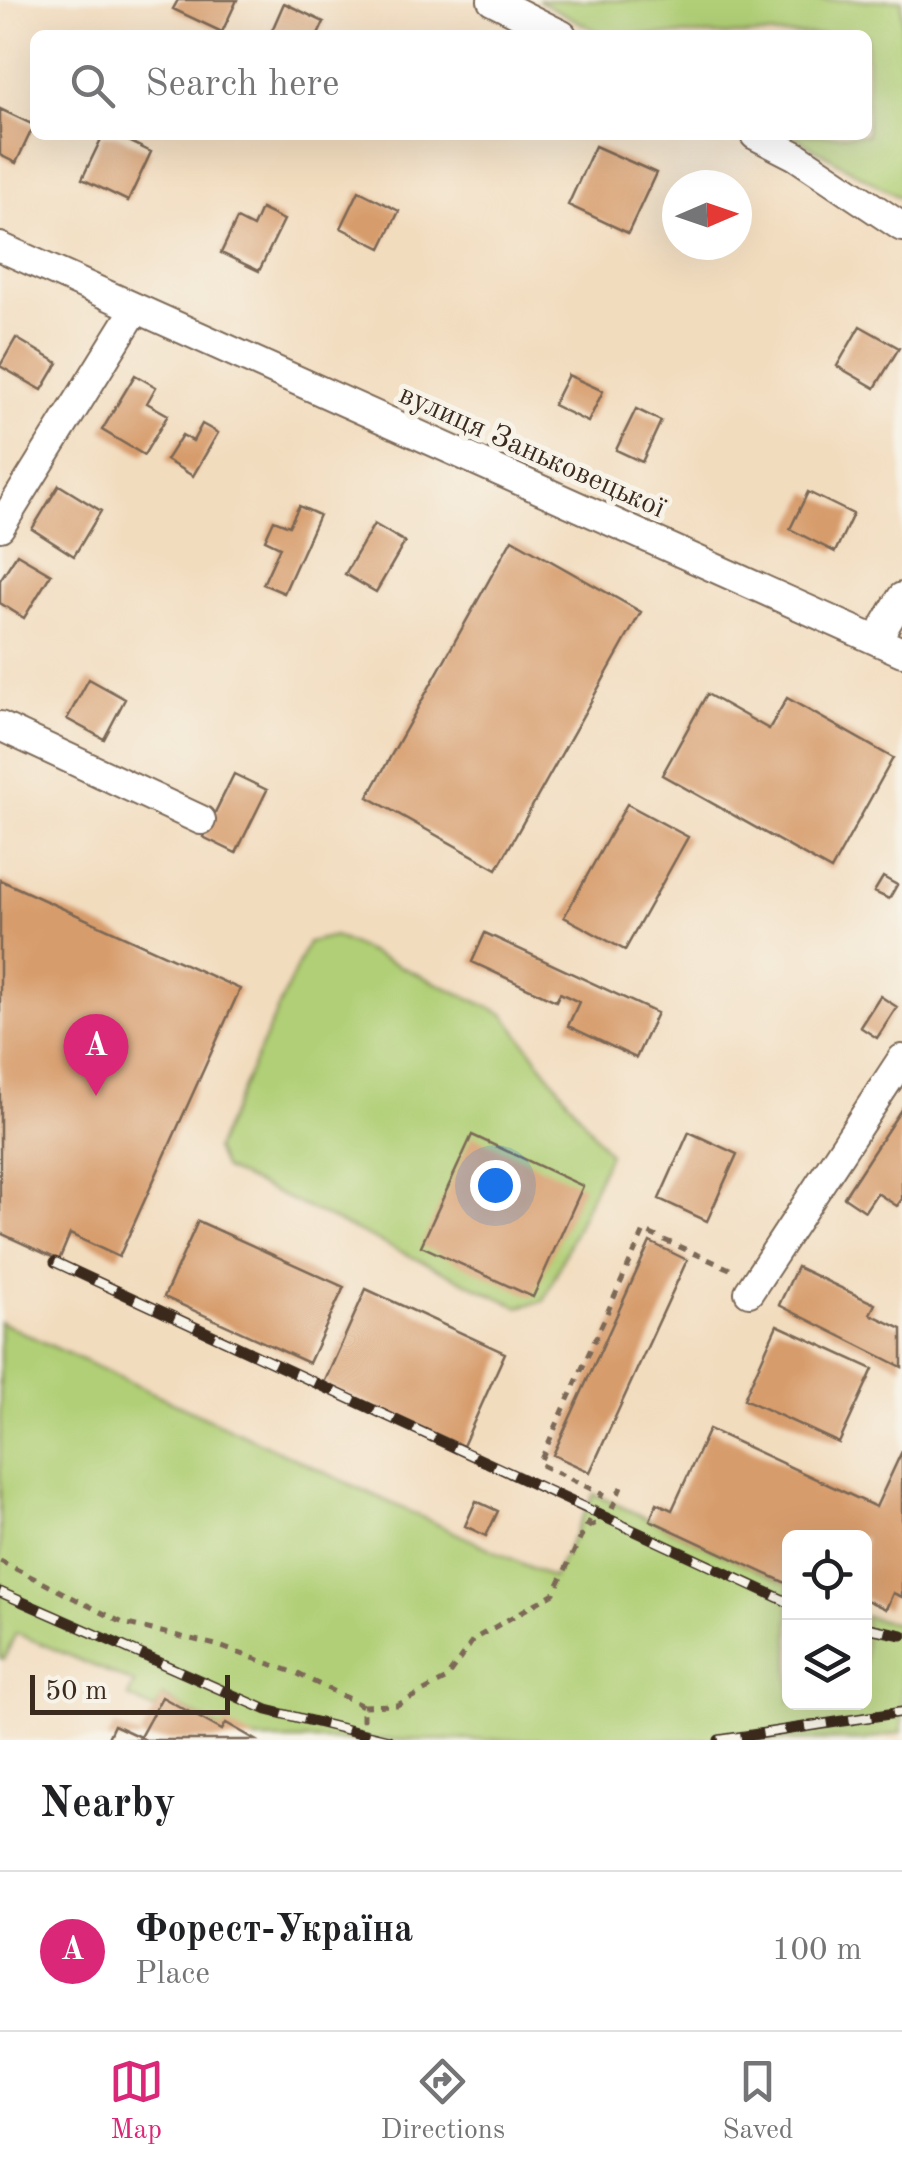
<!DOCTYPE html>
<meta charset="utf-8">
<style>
:root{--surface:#fff;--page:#f2f2f2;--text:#202124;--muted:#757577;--line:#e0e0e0;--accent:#db2777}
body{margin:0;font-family:"Old Standard TT",serif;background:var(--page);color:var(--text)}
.controls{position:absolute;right:30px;bottom:30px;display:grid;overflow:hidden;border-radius:15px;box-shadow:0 10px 40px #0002}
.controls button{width:90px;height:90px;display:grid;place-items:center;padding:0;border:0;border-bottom:2px solid var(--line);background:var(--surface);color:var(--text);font:50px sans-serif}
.compass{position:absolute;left:662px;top:170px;width:90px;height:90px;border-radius:50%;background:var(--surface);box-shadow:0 10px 40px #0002;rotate:88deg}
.scale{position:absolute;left:30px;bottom:25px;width:200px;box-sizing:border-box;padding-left:10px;border:5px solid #3b2a1e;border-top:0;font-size:28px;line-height:35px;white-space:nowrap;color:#3b2a1e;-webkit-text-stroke:8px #f7f3e8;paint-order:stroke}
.you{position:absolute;left:495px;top:1185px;width:35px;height:35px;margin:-25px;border:8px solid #fff;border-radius:50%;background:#1a73e8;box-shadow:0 0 0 15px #1a73e833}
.badge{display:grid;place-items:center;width:65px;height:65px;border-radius:50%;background:var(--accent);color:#fff;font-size:32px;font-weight:700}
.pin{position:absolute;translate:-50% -82px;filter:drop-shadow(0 2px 5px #0008)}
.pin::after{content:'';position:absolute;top:52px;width:35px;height:30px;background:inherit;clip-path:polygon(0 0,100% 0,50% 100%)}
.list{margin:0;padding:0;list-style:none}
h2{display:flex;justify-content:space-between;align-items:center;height:130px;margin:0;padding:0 40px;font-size:42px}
h2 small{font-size:32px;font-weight:400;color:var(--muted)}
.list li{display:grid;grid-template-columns:65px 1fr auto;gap:30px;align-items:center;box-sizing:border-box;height:160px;padding:0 40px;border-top:2px solid var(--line)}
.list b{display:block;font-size:38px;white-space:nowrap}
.list p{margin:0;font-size:32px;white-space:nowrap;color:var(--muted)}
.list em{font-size:32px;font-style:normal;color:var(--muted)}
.icon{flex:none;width:55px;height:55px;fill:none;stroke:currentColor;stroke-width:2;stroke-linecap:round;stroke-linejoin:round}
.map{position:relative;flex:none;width:902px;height:1740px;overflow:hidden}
.search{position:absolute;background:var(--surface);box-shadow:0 10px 40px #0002;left:30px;right:30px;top:30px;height:110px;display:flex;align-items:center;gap:25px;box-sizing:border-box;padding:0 35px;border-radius:15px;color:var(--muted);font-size:38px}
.sheet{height:290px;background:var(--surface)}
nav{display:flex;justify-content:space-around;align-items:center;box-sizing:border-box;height:140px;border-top:2px solid var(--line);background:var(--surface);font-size:28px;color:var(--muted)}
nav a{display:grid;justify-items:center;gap:5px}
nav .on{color:var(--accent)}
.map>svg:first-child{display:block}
.green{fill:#b0cf76;stroke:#767c4a;stroke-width:2.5}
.building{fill:#d79c6c}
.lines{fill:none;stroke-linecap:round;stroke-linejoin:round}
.minor-casing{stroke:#7b6856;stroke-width:32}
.path{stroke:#7b6856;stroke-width:5;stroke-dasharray:8 8;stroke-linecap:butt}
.minor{stroke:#fff;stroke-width:28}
.rail-casing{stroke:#3b2a1e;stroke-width:11}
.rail{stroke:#f7f3e8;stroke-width:8;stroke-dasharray:22;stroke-linecap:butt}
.labels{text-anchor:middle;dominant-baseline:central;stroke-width:10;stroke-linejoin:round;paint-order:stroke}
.street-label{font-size:30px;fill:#3b2a1e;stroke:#f7f3e8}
</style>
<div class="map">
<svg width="902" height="1740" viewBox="0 0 902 1740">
<rect width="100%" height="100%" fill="#f7f3e8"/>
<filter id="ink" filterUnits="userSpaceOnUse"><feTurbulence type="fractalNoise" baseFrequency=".01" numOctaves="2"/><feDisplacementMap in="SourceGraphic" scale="20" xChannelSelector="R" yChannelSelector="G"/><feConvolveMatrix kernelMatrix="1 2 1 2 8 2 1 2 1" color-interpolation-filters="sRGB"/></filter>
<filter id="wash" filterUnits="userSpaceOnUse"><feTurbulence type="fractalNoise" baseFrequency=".0048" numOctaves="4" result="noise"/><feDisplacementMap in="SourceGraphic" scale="40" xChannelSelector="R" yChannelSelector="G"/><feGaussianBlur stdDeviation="2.25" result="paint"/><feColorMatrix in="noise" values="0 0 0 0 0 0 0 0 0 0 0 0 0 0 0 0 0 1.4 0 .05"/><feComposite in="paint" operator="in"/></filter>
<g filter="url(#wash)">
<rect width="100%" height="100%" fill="#f2dcbe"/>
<path class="green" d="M 538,0 L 902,0 L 902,199 L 791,135 L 867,135 L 867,35 L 604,35 Z
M 334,936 L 504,1014 L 609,1154 L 544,1301 L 519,1307 L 224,1169 L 215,1149 L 308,942 Z
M 0,1322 L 553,1578 L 594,1494 L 789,1585 L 790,1702 L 864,1702 L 865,1616 L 902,1625 L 902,1732 L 863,1740 L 256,1740 L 222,1730 L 163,1697 L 155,1710 L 128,1697 L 134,1683 L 16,1633 L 4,1659 L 0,1658 Z"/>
<g id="blocks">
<path class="building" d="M 178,0 L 237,0 L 222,32 L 173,9 Z
M 284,3 L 324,22 L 318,35 L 270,35 Z
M 0,109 L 34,125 L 16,163 L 0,155 Z
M 103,135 L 116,135 L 151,152 L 128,201 L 82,179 Z
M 595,146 L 656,173 L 628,233 L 568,205 Z
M 359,191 L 399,211 L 381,248 L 341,228 Z
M 261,209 L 284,220 L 259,271 L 221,253 L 237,219 L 253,227 Z
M 860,326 L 899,348 L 875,388 L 837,366 Z
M 16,338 L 58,363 L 42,390 L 0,366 Z
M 135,375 L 156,387 L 147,403 L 168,415 L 144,455 L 102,430 Z
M 568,375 L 603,391 L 588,422 L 553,405 Z
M 636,409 L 661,421 L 642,462 L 616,450 Z
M 202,424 L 218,433 L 193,476 L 166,460 L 182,435 L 193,441 Z
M 59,485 L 101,511 L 74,556 L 32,529 Z
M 808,492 L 853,514 L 835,552 L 790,529 Z
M 299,506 L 319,515 L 284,593 L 263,584 L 280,547 L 265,540 L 274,520 L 289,526 Z
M 374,524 L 405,542 L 376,592 L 345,574 Z
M 512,539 L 641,612 L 497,869 L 368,797 Z
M 17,554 L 51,574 L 24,618 L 0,603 L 0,580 Z
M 89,679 L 125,699 L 104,739 L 67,719 Z
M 707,694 L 769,729 L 787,698 L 893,758 L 831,870 L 662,775 Z
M 234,774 L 267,790 L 236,853 L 203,837 Z
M 627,804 L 688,837 L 625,950 L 564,917 Z
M 883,877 L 897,885 L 889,899 L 874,892 Z
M 0,880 L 240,989 L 119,1257 L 70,1234 L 59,1260 L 0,1233 Z
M 485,933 L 657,1013 L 636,1058 L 568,1026 L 579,1002 L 560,993 L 556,1001 L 472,962 Z
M 880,996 L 897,1007 L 877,1038 L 860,1027 Z
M 902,1108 L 902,1199 L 897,1206 L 877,1193 L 865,1211 L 844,1197 Z
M 689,1132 L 737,1154 L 707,1221 L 659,1199 Z
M 472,1135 L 583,1186 L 533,1297 L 421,1246 Z
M 198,1221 L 344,1287 L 309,1363 L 164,1297 Z
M 650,1242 L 687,1260 L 590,1472 L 553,1455 Z
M 797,1267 L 875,1304 L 870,1314 L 902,1329 L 902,1367 L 779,1305 Z
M 366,1289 L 505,1353 L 463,1446 L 324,1383 Z
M 777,1325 L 873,1369 L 839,1443 L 744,1399 Z
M 709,1429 L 876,1507 L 902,1451 L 902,1597 L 893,1593 L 886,1609 L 864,1599 L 864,1538 L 790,1538 L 790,1585 L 650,1520 L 657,1503 L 672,1510 Z
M 476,1501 L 498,1511 L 486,1536 L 465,1526 Z
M 162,1697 L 222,1730 L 226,1723 L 256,1740 L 146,1740 L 140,1737 Z
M 114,1725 L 140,1737 L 139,1740 L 107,1740 Z"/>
</g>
</g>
<g filter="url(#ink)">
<use href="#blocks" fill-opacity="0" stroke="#7b6856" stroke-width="2.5"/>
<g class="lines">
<g class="minor-casing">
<path id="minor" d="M 492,0 L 562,35
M 755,135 L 796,156 L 902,227
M 0,247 L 902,652
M 0,527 L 136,308
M 877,639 L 902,597
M 0,726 L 201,820
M 749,1292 L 902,1059"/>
</g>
<path class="path" d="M 588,1527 L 608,1518 L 621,1487
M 0,1561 L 123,1623 L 216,1645 L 296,1673 L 363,1706 L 363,1740
M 363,1706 L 397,1705 L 445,1680 L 474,1639 L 554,1593 L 602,1494 L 539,1464 L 644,1231 L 732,1270"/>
<use href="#minor" class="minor"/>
<g class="rail-casing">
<path id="rail" d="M 55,1262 L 790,1603
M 0,1592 L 267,1710 L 389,1740
M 864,1627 L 902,1635
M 719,1740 L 902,1712"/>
</g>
<use href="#rail" class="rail"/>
</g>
</g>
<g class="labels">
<g class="street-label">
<text transform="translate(532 452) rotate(24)">вулиця Заньковецької</text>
</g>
</g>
</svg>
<div class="controls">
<button><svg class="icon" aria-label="locate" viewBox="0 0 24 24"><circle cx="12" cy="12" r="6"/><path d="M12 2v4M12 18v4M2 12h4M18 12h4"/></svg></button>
<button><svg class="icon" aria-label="layers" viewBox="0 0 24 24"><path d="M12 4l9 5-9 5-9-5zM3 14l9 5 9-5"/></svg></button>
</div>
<svg class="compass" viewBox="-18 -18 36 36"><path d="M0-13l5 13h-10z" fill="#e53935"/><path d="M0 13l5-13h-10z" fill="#757577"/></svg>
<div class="scale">50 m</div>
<div class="you"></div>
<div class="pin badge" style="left:96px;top:1096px">A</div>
<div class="search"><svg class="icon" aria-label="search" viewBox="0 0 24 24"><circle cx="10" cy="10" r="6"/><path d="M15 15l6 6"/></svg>Search here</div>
</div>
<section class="sheet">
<h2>Nearby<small></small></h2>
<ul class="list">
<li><span class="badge">A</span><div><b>Форест-Україна</b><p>Place</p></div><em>100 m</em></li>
</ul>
</section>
<nav>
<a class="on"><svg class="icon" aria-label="map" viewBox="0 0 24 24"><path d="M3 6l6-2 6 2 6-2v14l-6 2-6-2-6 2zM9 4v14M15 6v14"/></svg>Map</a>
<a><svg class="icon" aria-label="directions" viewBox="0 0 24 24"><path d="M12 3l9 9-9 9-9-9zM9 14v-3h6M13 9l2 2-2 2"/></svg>Directions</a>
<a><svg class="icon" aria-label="saved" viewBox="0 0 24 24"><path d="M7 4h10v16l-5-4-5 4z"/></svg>Saved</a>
</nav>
